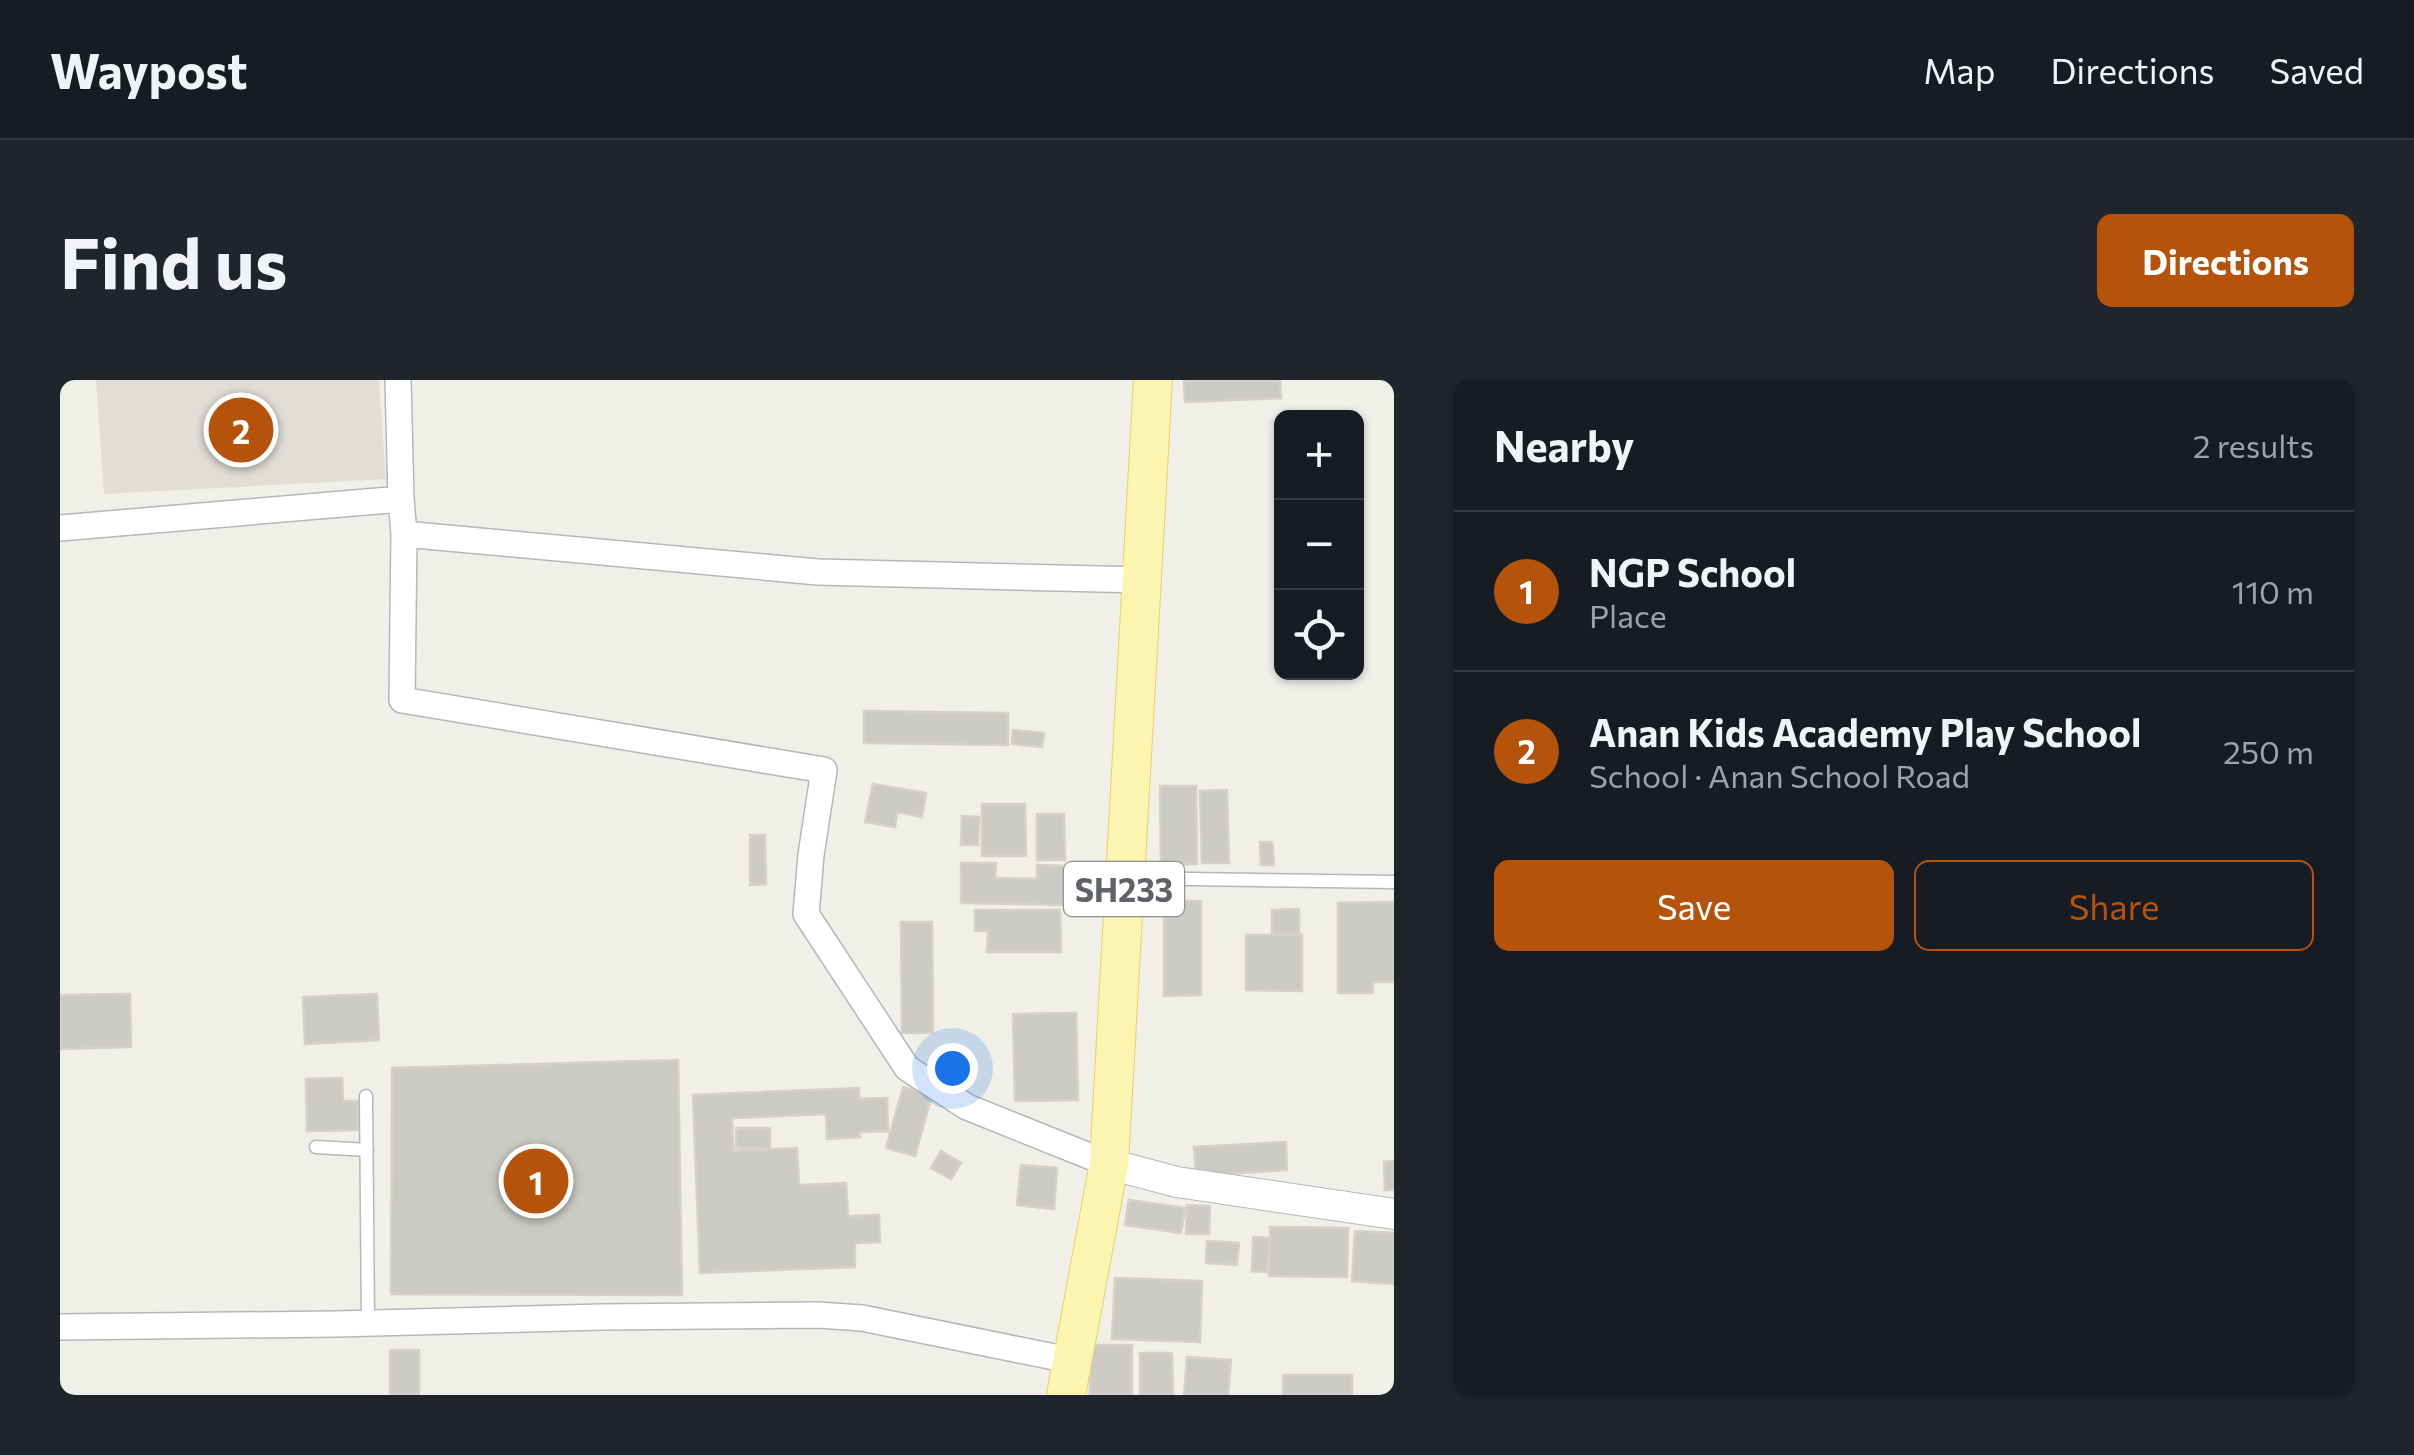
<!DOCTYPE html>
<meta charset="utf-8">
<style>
:root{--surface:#171b24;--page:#20242c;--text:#f1f3f6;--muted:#9ea1a6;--line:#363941;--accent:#b45309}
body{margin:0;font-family:Commissioner,sans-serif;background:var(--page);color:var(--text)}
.controls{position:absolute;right:30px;top:30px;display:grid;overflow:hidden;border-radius:15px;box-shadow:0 2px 8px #0004}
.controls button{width:90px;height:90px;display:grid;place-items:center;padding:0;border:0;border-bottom:2px solid var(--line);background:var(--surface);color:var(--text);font:50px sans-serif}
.you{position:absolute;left:892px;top:688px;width:35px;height:35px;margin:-25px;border:8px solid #fff;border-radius:50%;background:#1a73e8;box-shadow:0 0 0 15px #1a73e833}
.badge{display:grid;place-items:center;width:65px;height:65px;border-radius:50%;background:var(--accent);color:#fff;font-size:32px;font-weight:700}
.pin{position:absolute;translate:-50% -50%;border:5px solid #fff;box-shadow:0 2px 10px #0006}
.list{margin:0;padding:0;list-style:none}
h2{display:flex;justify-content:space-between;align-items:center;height:130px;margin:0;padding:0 40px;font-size:42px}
h2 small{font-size:32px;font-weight:400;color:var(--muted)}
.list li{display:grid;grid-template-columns:65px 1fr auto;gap:30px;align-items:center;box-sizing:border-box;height:160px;padding:0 40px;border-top:2px solid var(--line)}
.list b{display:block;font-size:38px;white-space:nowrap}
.list p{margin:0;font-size:32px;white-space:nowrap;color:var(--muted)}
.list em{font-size:32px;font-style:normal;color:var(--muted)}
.actions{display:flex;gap:20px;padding:30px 40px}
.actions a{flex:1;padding:22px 0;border:2px solid var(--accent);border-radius:15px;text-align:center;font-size:35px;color:var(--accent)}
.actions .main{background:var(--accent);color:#fff}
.icon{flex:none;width:55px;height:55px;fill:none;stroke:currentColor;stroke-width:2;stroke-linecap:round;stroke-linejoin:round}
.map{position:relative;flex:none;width:1334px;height:1015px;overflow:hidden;border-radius:15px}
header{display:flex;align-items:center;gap:60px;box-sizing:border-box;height:140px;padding:0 50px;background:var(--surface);border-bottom:2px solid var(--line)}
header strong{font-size:48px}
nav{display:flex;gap:55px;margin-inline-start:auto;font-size:35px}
.intro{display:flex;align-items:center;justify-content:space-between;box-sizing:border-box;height:240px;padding:0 60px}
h1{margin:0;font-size:70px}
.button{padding:25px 45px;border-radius:15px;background:var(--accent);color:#fff;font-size:35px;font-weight:700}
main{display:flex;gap:60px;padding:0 60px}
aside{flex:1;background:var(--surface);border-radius:15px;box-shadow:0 2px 8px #0004}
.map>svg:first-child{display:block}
.education{fill:#e0ded6}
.building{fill:#cccac4;stroke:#d5d1c6;stroke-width:2.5}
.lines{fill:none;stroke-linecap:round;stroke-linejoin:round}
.service-casing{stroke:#b5b7bb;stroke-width:15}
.minor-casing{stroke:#b5b7bb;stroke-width:28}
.tertiary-casing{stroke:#b5b7bb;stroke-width:32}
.primary-casing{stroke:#ecd065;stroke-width:40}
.service{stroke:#fff;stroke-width:12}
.minor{stroke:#fff;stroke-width:25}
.tertiary{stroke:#fff;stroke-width:30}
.primary{stroke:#fcf5b1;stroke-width:38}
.labels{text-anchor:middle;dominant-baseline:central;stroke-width:8;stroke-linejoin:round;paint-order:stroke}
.shield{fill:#fff;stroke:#8f9195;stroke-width:2.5}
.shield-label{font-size:32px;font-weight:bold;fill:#5f6267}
</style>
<header>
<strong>Waypost</strong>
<nav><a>Map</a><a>Directions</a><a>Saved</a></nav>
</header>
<div class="intro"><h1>Find us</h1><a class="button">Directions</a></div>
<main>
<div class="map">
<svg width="1334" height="1015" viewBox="0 0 1334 1015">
<rect width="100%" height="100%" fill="#f0efe8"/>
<path class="education" d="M 36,0 L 319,0 L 326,99 L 44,114 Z"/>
<path class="building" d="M 1124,0 L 1220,0 L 1221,18 L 1125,22 Z
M 804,331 L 948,333 L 948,365 L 804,363 Z
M 953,350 L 984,353 L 982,367 L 952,364 Z
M 813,404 L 866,413 L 862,437 L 837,432 L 835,447 L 805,442 Z
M 1100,406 L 1136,406 L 1137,484 L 1101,485 Z
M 1167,410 L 1169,483 L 1142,483 L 1140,411 Z
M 922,424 L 965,424 L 966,476 L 922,476 Z
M 977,434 L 1004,434 L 1005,480 L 977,480 Z
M 902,436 L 919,437 L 918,465 L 901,465 Z
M 690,455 L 705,455 L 706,504 L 690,505 Z
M 1200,462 L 1212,462 L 1214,485 L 1201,485 Z
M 901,483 L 936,483 L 935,498 L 977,499 L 977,485 L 1007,486 L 1006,525 L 901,523 Z
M 1104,521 L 1141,521 L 1141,615 L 1104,616 Z
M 1334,522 L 1334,602 L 1313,602 L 1313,613 L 1278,613 L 1278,523 Z
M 1239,529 L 1239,554 L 1212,554 L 1212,530 Z
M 915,530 L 1000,530 L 1001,572 L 927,572 L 928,551 L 915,551 Z
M 841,542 L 872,542 L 873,653 L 842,653 Z
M 1186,555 L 1242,555 L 1242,611 L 1186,610 Z
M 70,614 L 71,667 L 0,669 L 0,615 Z
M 317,614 L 319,660 L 245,664 L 243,617 Z
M 1016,633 L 1018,720 L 955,721 L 953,634 Z
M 618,680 L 622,915 L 331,914 L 332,688 Z
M 282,698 L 283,721 L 298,721 L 298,750 L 247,751 L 246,699 Z
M 843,707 L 872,715 L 855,776 L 826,768 Z
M 799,708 L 799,719 L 827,718 L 828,751 L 799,752 L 800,757 L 767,759 L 766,734 L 672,738 L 673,771 L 737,768 L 739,805 L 786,803 L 788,836 L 819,835 L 820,862 L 795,863 L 795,887 L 640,893 L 633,715 Z
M 676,748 L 710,748 L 710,768 L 676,768 Z
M 1226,762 L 1227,790 L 1136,796 L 1134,767 Z
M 881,771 L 901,783 L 891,799 L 871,788 Z
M 1334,781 L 1334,810 L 1325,810 L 1324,782 Z
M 961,785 L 997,788 L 994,829 L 957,825 Z
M 1069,820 L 1125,828 L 1121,853 L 1065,845 Z
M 1127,825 L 1150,826 L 1149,854 L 1126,854 Z
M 1210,847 L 1288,848 L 1287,897 L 1209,896 Z
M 1295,851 L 1334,853 L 1334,904 L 1292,901 Z
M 1193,857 L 1209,858 L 1208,892 L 1192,891 Z
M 1147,861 L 1179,863 L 1177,885 L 1146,883 Z
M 1055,898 L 1142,901 L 1140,962 L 1052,959 Z
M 1030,965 L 1072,965 L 1072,1015 L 1030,1015 Z
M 330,970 L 359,970 L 359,1015 L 330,1015 Z
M 1080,973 L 1112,973 L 1113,1015 L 1080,1015 Z
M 1127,977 L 1171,980 L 1168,1015 L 1124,1015 Z
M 1223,995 L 1292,995 L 1292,1015 L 1223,1015 Z"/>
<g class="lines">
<g class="service-casing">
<path id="service" d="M 1068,498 L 1334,502
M 306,716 L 308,943
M 256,767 L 307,770"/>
</g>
<g class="minor-casing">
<path id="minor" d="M 338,0 L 341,119
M 0,148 L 341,119 L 344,154 L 758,192 L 1082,200
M 344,154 L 342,320 L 764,390 L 751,475 L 746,534 L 847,688 L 907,727 L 1049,784
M 0,947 L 276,944 L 542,937 L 758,935 L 802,938 L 1014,981"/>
</g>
<g class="tertiary-casing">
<path id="tertiary" d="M 1049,784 L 1117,802 L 1334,834"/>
</g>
<g class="primary-casing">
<path id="primary" d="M 1006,1015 L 1049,784 L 1093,0"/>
</g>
<use href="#service" class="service"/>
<use href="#minor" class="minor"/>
<use href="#tertiary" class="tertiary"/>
<use href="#primary" class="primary"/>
</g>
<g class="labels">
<rect class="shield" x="1004" y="482" width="120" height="54" rx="8"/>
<g class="shield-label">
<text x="1064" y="509">SH233</text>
</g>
</g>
</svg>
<div class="controls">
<button>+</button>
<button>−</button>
<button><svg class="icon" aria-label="locate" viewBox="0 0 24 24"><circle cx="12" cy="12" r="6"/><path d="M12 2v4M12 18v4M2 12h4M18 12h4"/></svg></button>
</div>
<div class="you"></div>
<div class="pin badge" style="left:476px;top:801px">1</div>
<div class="pin badge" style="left:181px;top:50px">2</div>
</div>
<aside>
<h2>Nearby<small>2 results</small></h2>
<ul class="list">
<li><span class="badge">1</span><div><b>NGP School</b><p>Place</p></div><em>110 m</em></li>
<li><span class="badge">2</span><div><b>Anan Kids Academy Play School</b><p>School · Anan School Road</p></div><em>250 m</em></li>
</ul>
<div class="actions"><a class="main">Save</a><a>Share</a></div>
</aside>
</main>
